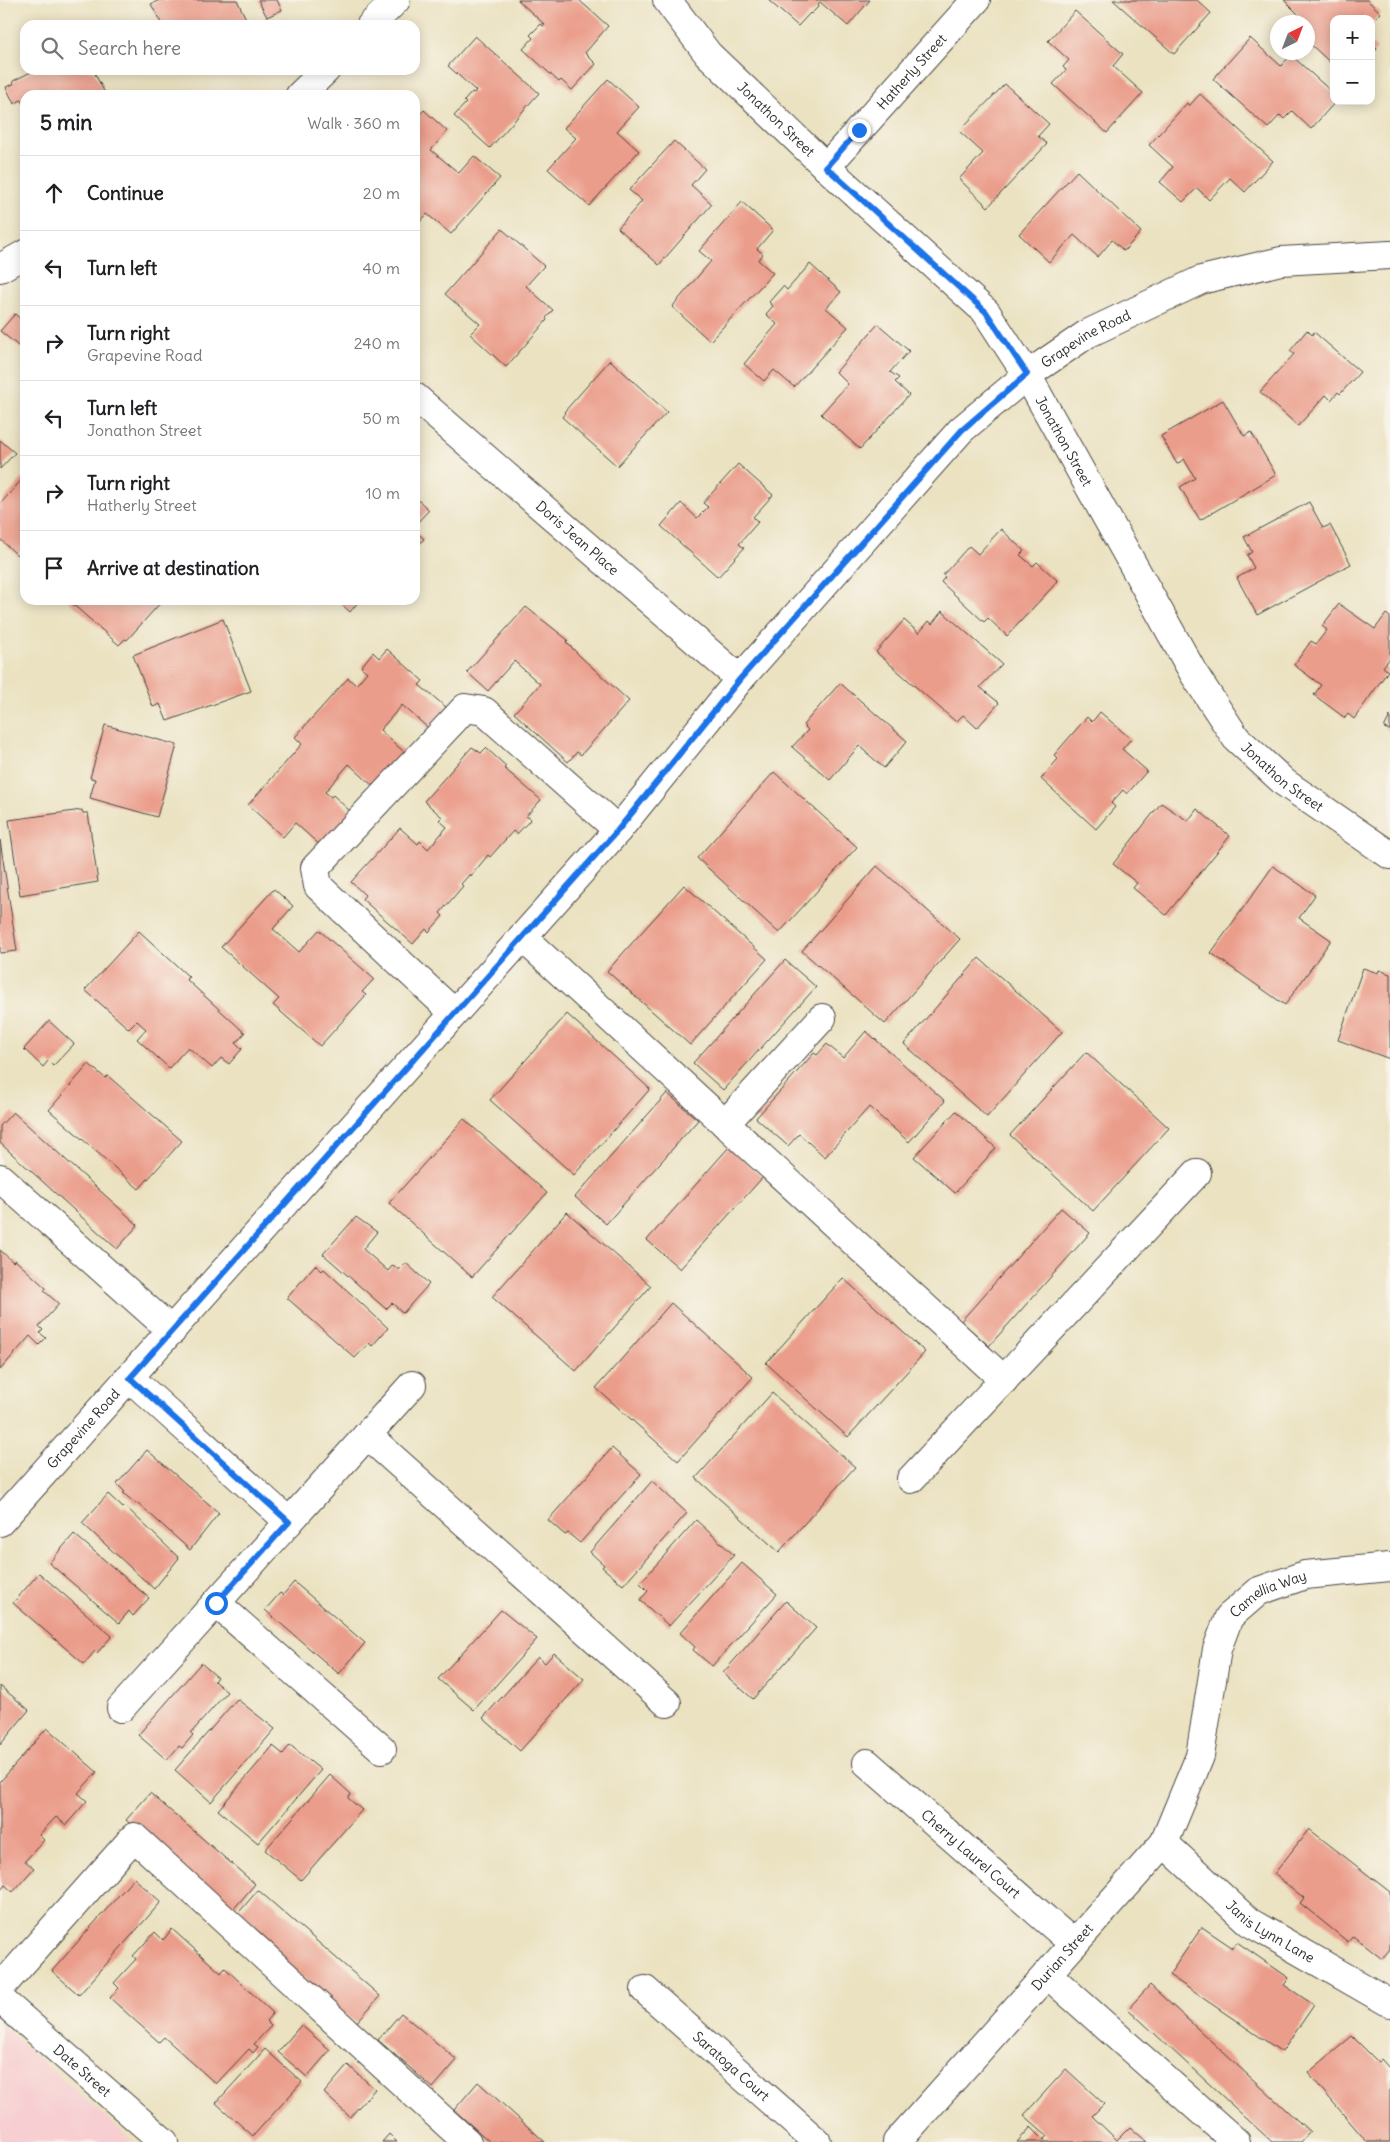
<!DOCTYPE html>
<meta charset="utf-8">
<style>
:root{--surface:#fff;--page:#f2f2f2;--text:#202124;--muted:#757577;--line:#e0e0e0}
body{margin:0;font-family:Delius,sans-serif;background:var(--page);color:var(--text)}
.controls{position:absolute;right:15px;top:15px;display:grid;overflow:hidden;border-radius:10px;box-shadow:0 2px 12px #0003}
.controls button{width:45px;height:45px;display:grid;place-items:center;padding:0;border:0;border-bottom:1px solid var(--line);background:var(--surface);color:var(--text);font:25px sans-serif}
.compass{position:absolute;left:1270px;top:15px;width:45px;height:45px;border-radius:50%;background:var(--surface);box-shadow:0 2px 12px #0003;rotate:42deg}
.stop{position:absolute;width:15px;height:15px;margin:-11px;border:4px solid #1a73e8;border-radius:50%;background:#fff}
.stop.end{background:#1a73e8;border-color:#fff;box-shadow:0 1px 5px #0008}
.list{margin:0;padding:0;list-style:none}
h2{display:flex;justify-content:space-between;align-items:center;height:65px;margin:0;padding:0 20px;font-size:21px}
h2 small{font-size:16px;font-weight:400;color:var(--muted)}
.list li{display:grid;grid-template-columns:32px 1fr auto;gap:15px;align-items:center;box-sizing:border-box;height:75px;padding:0 20px;border-top:1px solid var(--line)}
.list b{display:block;font-size:19px;white-space:nowrap}
.list p{margin:0;font-size:16px;white-space:nowrap;color:var(--muted)}
.list em{font-size:16px;font-style:normal;color:var(--muted)}
.icon{flex:none;width:28px;height:28px;fill:none;stroke:currentColor;stroke-width:2;stroke-linecap:round;stroke-linejoin:round}
.map{position:relative;flex:none;width:1390px;height:2142px;overflow:hidden}
.search{position:absolute;background:var(--surface);box-shadow:0 2px 12px #0003;left:20px;top:20px;width:400px;height:55px;display:flex;align-items:center;gap:12px;box-sizing:border-box;padding:0 18px;border-radius:15px;color:var(--muted);font-size:19px}
.panel{position:absolute;background:var(--surface);box-shadow:0 2px 12px #0003;left:20px;top:90px;width:400px;height:515px;border-radius:15px}
.map>svg:first-child{display:block}
.built{fill:#f7cfd2}
.building{fill:#eb9d8b}
.lines{fill:none;stroke-linecap:round;stroke-linejoin:round}
.minor-casing{stroke:#484642;stroke-width:30}
.major-casing{stroke:#484642;stroke-width:30}
.minor{stroke:#fff;stroke-width:28}
.major{stroke:#fff;stroke-width:28}
.route{stroke:#1a73e8;stroke-width:6}
.labels{text-anchor:middle;dominant-baseline:central;stroke-width:4.5;stroke-linejoin:round;paint-order:stroke}
.street-label{font-size:14px;fill:#2b2b2b;stroke:#f7f3e8}
</style>
<div class="map">
<svg width="1390" height="2142" viewBox="0 0 1390 2142">
<rect width="100%" height="100%" fill="#f7f3e8"/>
<filter id="ink" filterUnits="userSpaceOnUse"><feTurbulence type="fractalNoise" baseFrequency=".02" numOctaves="2"/><feDisplacementMap in="SourceGraphic" scale="10" xChannelSelector="R" yChannelSelector="G"/><feConvolveMatrix kernelMatrix="1 2 1 2 8 2 1 2 1" color-interpolation-filters="sRGB"/></filter>
<filter id="wash" filterUnits="userSpaceOnUse"><feTurbulence type="fractalNoise" baseFrequency=".0096" numOctaves="4" result="noise"/><feDisplacementMap in="SourceGraphic" scale="20" xChannelSelector="R" yChannelSelector="G"/><feGaussianBlur stdDeviation="1.12" result="paint"/><feColorMatrix in="noise" values="0 0 0 0 0 0 0 0 0 0 0 0 0 0 0 0 0 1.4 0 .05"/><feComposite in="paint" operator="in"/></filter>
<g filter="url(#wash)">
<rect width="100%" height="100%" fill="#ebe2c1"/>
<path class="built" d="M 0,2024 L 134,2142 L 0,2142 Z"/>
<g id="blocks">
<path class="building" d="M 160,0 L 237,0 L 249,25 L 162,25 L 151,4 Z
M 258,0 L 277,0 L 282,10 L 267,17 Z
M 518,0 L 579,0 L 608,26 L 585,53 L 596,64 L 572,90 L 561,80 L 559,82 L 523,49 L 533,38 L 530,35 L 541,24 L 543,26 L 545,25 Z
M 768,0 L 870,0 L 848,26 L 820,2 L 818,4 L 819,6 L 811,14 L 810,13 L 798,26 Z
M 1113,0 L 1197,0 L 1211,13 L 1174,54 Z
M 1284,0 L 1367,0 L 1381,13 L 1371,23 L 1371,19 L 1334,19 L 1334,66 L 1308,42 L 1309,25 Z
M 1075,11 L 1123,54 L 1113,66 L 1143,93 L 1107,133 L 1053,84 L 1066,70 L 1063,67 L 1069,60 L 1048,41 Z
M 475,36 L 539,93 L 490,148 L 454,116 L 466,103 L 464,101 L 472,92 L 474,93 L 476,91 L 448,66 Z
M 1250,38 L 1281,66 L 1291,55 L 1334,94 L 1334,101 L 1336,101 L 1311,129 L 1292,111 L 1284,119 L 1280,115 L 1268,128 L 1213,79 Z
M 1371,44 L 1377,49 L 1371,55 Z
M 35,70 L 93,70 L 106,95 L 25,95 L 25,108 L 21,100 L 14,104 L 6,87 L 14,84 L 13,81 Z
M 608,79 L 639,107 L 617,131 L 639,151 L 589,206 L 548,169 L 576,138 L 564,128 Z
M 1005,84 L 1049,124 L 1038,136 L 1047,144 L 988,207 L 959,179 L 983,153 L 959,131 Z
M 1200,94 L 1273,161 L 1245,192 L 1230,178 L 1209,200 L 1197,188 L 1183,202 L 1160,182 L 1173,167 L 1149,145 L 1187,103 L 1189,106 Z
M 424,110 L 447,131 L 431,150 L 459,173 L 474,156 L 500,178 L 451,234 L 427,214 L 415,228 L 415,120 Z
M 674,141 L 705,169 L 691,185 L 712,204 L 659,265 L 618,228 L 642,201 L 629,190 Z
M 1077,171 L 1141,232 L 1124,251 L 1112,240 L 1098,257 L 1074,235 L 1049,262 L 1019,234 Z
M 742,202 L 773,230 L 757,249 L 763,254 L 758,260 L 773,273 L 710,341 L 672,307 L 711,261 L 699,251 Z
M 502,229 L 544,266 L 526,286 L 553,310 L 546,318 L 547,320 L 506,367 L 470,334 L 480,324 L 445,294 Z
M 810,264 L 841,292 L 826,308 L 848,327 L 794,387 L 774,370 L 764,381 L 744,364 L 777,324 L 766,314 L 773,306 L 769,302 L 783,286 L 787,290 Z
M 15,314 L 25,323 L 25,345 L 22,349 L 0,331 Z
M 878,324 L 909,351 L 890,372 L 899,378 L 895,382 L 909,395 L 860,449 L 821,414 L 848,384 L 836,372 Z
M 1307,330 L 1312,335 L 1314,332 L 1360,372 L 1340,394 L 1338,392 L 1331,400 L 1326,395 L 1298,426 L 1260,392 L 1294,354 L 1290,351 Z
M 610,360 L 667,412 L 617,466 L 562,417 L 565,413 L 564,412 Z
M 1223,400 L 1244,436 L 1251,432 L 1276,475 L 1200,520 L 1180,487 L 1195,478 L 1184,459 L 1177,464 L 1161,436 Z
M 0,440 L 15,453 L 0,469 Z
M 738,464 L 773,495 L 753,517 L 758,522 L 739,544 L 744,548 L 718,577 L 661,526 L 681,503 L 697,518 L 708,507 L 703,503 Z
M 25,476 L 25,547 L 17,555 L 0,539 L 0,504 Z
M 415,497 L 429,510 L 415,525 Z
M 1309,502 L 1323,528 L 1330,525 L 1351,564 L 1257,615 L 1237,578 L 1254,568 L 1247,555 L 1252,552 L 1244,537 Z
M 1001,529 L 1024,551 L 1020,555 L 1033,566 L 1037,562 L 1058,581 L 1007,636 L 988,618 L 984,622 L 941,582 L 945,577 L 943,575 L 969,546 L 978,554 Z
M 415,530 L 424,539 L 415,549 Z
M 68,600 L 163,600 L 127,640 L 125,639 L 119,645 Z
M 337,600 L 360,600 L 350,612 Z
M 1339,604 L 1375,629 L 1386,614 L 1390,617 L 1390,658 L 1383,667 L 1388,671 L 1354,719 L 1348,714 L 1345,718 L 1314,695 L 1321,685 L 1294,665 L 1311,641 L 1316,644 L 1327,630 L 1322,626 Z
M 526,607 L 568,640 L 566,642 L 581,657 L 629,701 L 581,755 L 577,752 L 568,762 L 514,713 L 540,684 L 514,661 L 488,691 L 467,672 Z
M 942,611 L 1002,664 L 980,687 L 999,703 L 977,728 L 963,715 L 956,722 L 876,652 L 904,620 L 919,633 L 929,621 L 932,624 Z
M 223,619 L 251,691 L 167,721 L 160,704 L 153,707 L 133,655 Z
M 387,649 L 423,681 L 419,685 L 446,707 L 428,728 L 402,705 L 380,730 L 405,753 L 374,787 L 349,764 L 325,792 L 331,797 L 333,795 L 352,813 L 322,847 L 295,823 L 283,837 L 248,805 L 302,744 L 295,737 L 348,678 L 356,685 L 367,672 L 361,667 L 373,652 L 379,658 Z
M 840,683 L 907,741 L 884,768 L 859,746 L 830,780 L 792,747 L 808,730 L 803,725 Z
M 1100,712 L 1131,739 L 1122,749 L 1147,771 L 1127,794 L 1123,790 L 1111,803 L 1115,807 L 1096,829 L 1041,779 L 1058,759 L 1054,755 L 1087,717 L 1092,722 Z
M 1390,716 L 1390,730 L 1384,728 Z
M 105,725 L 177,745 L 157,817 L 90,798 L 95,779 L 90,778 Z
M 472,747 L 481,753 L 486,748 L 506,766 L 504,768 L 541,800 L 526,816 L 531,819 L 517,834 L 513,831 L 490,857 L 488,855 L 471,876 L 470,874 L 461,884 L 463,886 L 440,913 L 443,916 L 429,932 L 426,929 L 413,944 L 362,899 L 365,895 L 351,882 L 400,828 L 418,844 L 420,841 L 428,849 L 447,827 L 439,820 L 442,817 L 424,801 Z
M 774,772 L 857,847 L 779,933 L 697,858 Z
M 1161,803 L 1188,821 L 1197,809 L 1230,836 L 1166,915 L 1133,888 L 1137,883 L 1113,864 Z
M 82,810 L 83,813 L 88,813 L 98,882 L 20,895 L 9,820 Z
M 0,840 L 17,951 L 0,953 Z
M 877,866 L 960,939 L 885,1024 L 802,951 Z
M 1273,866 L 1315,895 L 1299,918 L 1331,940 L 1285,1005 L 1211,953 Z
M 684,885 L 767,959 L 690,1045 L 607,971 Z
M 274,889 L 293,906 L 273,929 L 299,952 L 319,930 L 374,979 L 362,992 L 366,995 L 320,1046 L 273,1005 L 279,999 L 221,947 Z
M 139,931 L 189,977 L 186,979 L 245,1033 L 236,1043 L 242,1049 L 229,1064 L 221,1058 L 212,1068 L 188,1047 L 169,1068 L 137,1039 L 146,1029 L 137,1021 L 129,1029 L 85,990 Z
M 979,958 L 1062,1032 L 987,1117 L 904,1044 Z
M 785,960 L 816,987 L 723,1090 L 693,1063 Z
M 1363,968 L 1378,973 L 1379,970 L 1390,974 L 1390,1059 L 1338,1040 Z
M 567,1014 L 650,1089 L 574,1175 L 490,1100 Z
M 49,1021 L 74,1044 L 53,1066 L 48,1061 L 43,1067 L 24,1049 Z
M 866,1031 L 945,1101 L 909,1142 L 869,1107 L 825,1157 L 799,1134 L 788,1146 L 756,1118 L 814,1053 L 817,1055 L 827,1044 L 843,1058 Z
M 1086,1052 L 1169,1128 L 1093,1211 L 1010,1135 Z
M 89,1064 L 105,1078 L 108,1076 L 182,1141 L 139,1189 L 49,1110 Z
M 667,1093 L 698,1120 L 606,1224 L 575,1197 Z
M 956,1111 L 996,1148 L 955,1193 L 914,1157 Z
M 13,1112 L 138,1225 L 117,1249 L 0,1143 L 0,1126 Z
M 464,1119 L 547,1193 L 472,1277 L 389,1203 Z
M 729,1147 L 763,1177 L 680,1269 L 647,1240 Z
M 1061,1208 L 1090,1233 L 989,1346 L 961,1321 Z
M 567,1212 L 651,1286 L 576,1371 L 492,1297 Z
M 356,1217 L 377,1232 L 363,1249 L 388,1271 L 393,1265 L 399,1270 L 406,1263 L 429,1284 L 403,1313 L 392,1303 L 386,1309 L 323,1254 Z
M 0,1250 L 13,1262 L 15,1260 L 46,1288 L 44,1291 L 59,1304 L 39,1326 L 43,1330 L 40,1333 L 46,1338 L 39,1345 L 30,1336 L 0,1370 Z
M 315,1265 L 322,1271 L 324,1269 L 388,1328 L 372,1346 L 369,1343 L 355,1358 L 287,1298 Z
M 843,1278 L 925,1352 L 848,1437 L 766,1363 Z
M 671,1303 L 753,1377 L 678,1461 L 596,1388 Z
M 772,1393 L 855,1467 L 779,1552 L 696,1478 Z
M 612,1448 L 641,1474 L 580,1543 L 568,1533 L 565,1535 L 548,1520 Z
M 147,1450 L 219,1513 L 190,1550 L 138,1503 L 136,1504 L 123,1493 L 125,1492 L 117,1484 Z
M 652,1481 L 687,1513 L 623,1585 L 602,1567 L 604,1565 L 590,1552 Z
M 108,1494 L 123,1508 L 125,1506 L 179,1558 L 154,1589 L 82,1523 Z
M 696,1520 L 734,1555 L 669,1626 L 640,1600 L 648,1591 L 640,1583 Z
M 74,1534 L 149,1598 L 133,1616 L 129,1611 L 119,1623 L 49,1563 Z
M 742,1563 L 777,1594 L 712,1666 L 693,1650 L 695,1647 L 680,1633 Z
M 39,1573 L 112,1636 L 97,1653 L 95,1651 L 84,1664 L 13,1603 Z
M 294,1582 L 365,1643 L 339,1674 L 265,1610 L 280,1593 L 283,1595 Z
M 786,1601 L 816,1628 L 753,1699 L 723,1673 Z
M 501,1610 L 537,1639 L 474,1710 L 438,1679 Z
M 554,1653 L 584,1679 L 520,1751 L 483,1718 L 538,1657 L 545,1663 Z
M 201,1663 L 217,1677 L 214,1681 L 227,1692 L 191,1733 L 193,1735 L 182,1748 L 179,1746 L 167,1760 L 138,1735 Z
M 0,1686 L 29,1710 L 0,1745 Z
M 237,1699 L 275,1729 L 211,1802 L 175,1770 Z
M 47,1728 L 97,1772 L 78,1793 L 87,1801 L 66,1825 L 56,1817 L 39,1835 L 44,1840 L 25,1861 L 34,1868 L 13,1892 L 5,1885 L 0,1891 L 0,1782 Z
M 290,1745 L 321,1770 L 258,1843 L 218,1810 L 273,1746 L 283,1754 Z
M 330,1775 L 351,1794 L 348,1798 L 362,1810 L 301,1880 L 265,1850 Z
M 150,1793 L 255,1884 L 231,1912 L 126,1820 Z
M 1309,1829 L 1390,1892 L 1390,1949 L 1382,1959 L 1353,1936 L 1348,1942 L 1300,1903 L 1304,1898 L 1274,1874 Z
M 134,1878 L 161,1902 L 79,1995 L 52,1971 Z
M 258,1890 L 380,1996 L 356,2023 L 234,1918 Z
M 1202,1927 L 1233,1948 L 1237,1942 L 1289,1978 L 1284,1985 L 1314,2005 L 1282,2052 L 1169,1975 Z
M 172,1929 L 221,1973 L 225,1968 L 273,2013 L 266,2021 L 271,2026 L 254,2044 L 258,2047 L 253,2053 L 249,2049 L 216,2084 L 164,2037 L 159,2042 L 110,1998 L 119,1988 L 114,1983 L 136,1959 L 133,1956 L 155,1932 L 163,1940 Z
M 1150,1985 L 1310,2132 L 1301,2142 L 1272,2142 L 1128,2009 Z
M 401,2013 L 457,2060 L 433,2088 L 378,2040 Z
M 301,2025 L 330,2050 L 307,2077 L 278,2052 Z
M 1352,2036 L 1378,2062 L 1381,2059 L 1390,2069 L 1390,2142 L 1367,2142 L 1308,2073 Z
M 265,2049 L 302,2082 L 253,2136 L 216,2103 Z
M 348,2065 L 375,2089 L 350,2117 L 324,2093 Z
M 1066,2069 L 1104,2104 L 1092,2116 L 1117,2140 L 1130,2127 L 1147,2142 L 1017,2142 L 1031,2127 L 1044,2140 L 1048,2136 L 1024,2115 Z
M 478,2082 L 545,2142 L 490,2142 L 454,2110 Z
M 389,2134 L 397,2142 L 382,2142 Z"/>
</g>
</g>
<g filter="url(#ink)">
<use href="#blocks" fill-opacity="0" stroke="#484642" stroke-width="1"/>
<g class="lines">
<g class="minor-casing">
<g id="minor">
<path id="s1" d="M 667,0 L 708,54 L 826,167 L 986,312 L 1027,375 L 1194,674 L 1236,738 L 1285,783 L 1390,855"/>
<path d="M 371,25 L 396,0"/>
<path d="M 300,95 L 326,70"/>
<path id="s2" d="M 826,167 L 976,0"/>
<path d="M 0,268 L 25,254"/>
<path id="s3" d="M 415,397 L 740,679"/>
<path d="M 522,937 L 1004,1380"/>
<path d="M 454,1013 L 318,886 L 315,868 L 465,708 L 484,711 L 618,830"/>
<path d="M 725,1124 L 822,1018"/>
<path d="M 0,1178 L 172,1331"/>
<path d="M 367,1435 L 667,1703"/>
<path d="M 911,1479 L 1197,1173"/>
<path d="M 289,1522 L 412,1385"/>
<path d="M 216,1603 L 382,1749"/>
<path d="M 121,1708 L 289,1522 L 130,1378"/>
<path id="s4" d="M 867,1763 L 1074,1944"/>
<path id="s5" d="M 1164,1843 L 1249,1922 L 1390,2003"/>
<path d="M 1047,1974 L 1236,2142"/>
<path d="M 0,1988 L 134,1837 L 467,2142"/>
<path id="s6" d="M 645,1990 L 817,2142"/>
<path id="s7" d="M 0,1999 L 164,2142"/>
<path id="s8" d="M 897,2142 L 1164,1843 L 1200,1756 L 1217,1649 L 1229,1617 L 1259,1591 L 1305,1575 L 1390,1567"/>
</g>
</g>
<g class="major-casing">
<g id="major">
<path id="s9" d="M 0,1522 L 618,830 L 740,679 L 961,430 L 1027,375 L 1087,334 L 1201,280 L 1281,261 L 1390,255"/>
</g>
</g>
<use href="#minor" class="minor"/>
<use href="#major" class="major"/>
</g>
</g>
<g class="lines" filter="url(#ink)">
<path class="route" d="M 216,1603 L 289,1522 L 130,1378 L 618,830 L 740,679 L 962,430 L 1027,374 L 986,312 L 826,167 L 859,130"/>
</g>
<g class="labels">
<g class="street-label">
<text stroke="none"><textPath href="#s2" startOffset="128">Hatherly Street</textPath></text>
<text stroke="none"><textPath href="#s1" startOffset="162">Jonathon Street</textPath></text>
<text stroke="none"><textPath href="#s9" startOffset="1610">Grapevine Road</textPath></text>
<text stroke="none"><textPath href="#s1" startOffset="598">Jonathon Street</textPath></text>
<text stroke="none"><textPath href="#s3" startOffset="215">Doris Jean Place</textPath></text>
<text stroke="none"><textPath href="#s1" startOffset="1002">Jonathon Street</textPath></text>
<text stroke="none"><textPath href="#s9" startOffset="125">Grapevine Road</textPath></text>
<text stroke="none"><textPath href="#s8" startOffset="684">Camellia Way</textPath></text>
<text stroke="none"><textPath href="#s4" startOffset="138">Cherry Laurel Court</textPath></text>
<text stroke="none"><textPath href="#s5" startOffset="139">Janis Lynn Lane</textPath></text>
<text stroke="none"><textPath href="#s8" startOffset="248">Durian Street</textPath></text>
<text stroke="none"><textPath href="#s6" startOffset="115">Saratoga Court</textPath></text>
<text stroke="none"><textPath href="#s7" startOffset="109">Date Street</textPath></text>
</g>
</g>
</svg>
<div class="controls">
<button>+</button>
<button>−</button>
</div>
<svg class="compass" viewBox="-18 -18 36 36"><path d="M0-13l5 13h-10z" fill="#e53935"/><path d="M0 13l5-13h-10z" fill="#757577"/></svg>
<div class="stop" style="left:216px;top:1603px"></div>
<div class="stop end" style="left:859px;top:130px"></div>
<div class="search"><svg class="icon" aria-label="search" viewBox="0 0 24 24"><circle cx="10" cy="10" r="6"/><path d="M15 15l6 6"/></svg>Search here</div>
<section class="panel">
<h2>5 min<small>Walk · 360 m</small></h2>
<ul class="list">
<li><svg class="icon" aria-label="ahead" viewBox="0 0 24 24"><path d="M12 20V5M6 11l6-6 6 6"/></svg><div><b>Continue</b></div><em>20 m</em></li>
<li><svg class="icon" aria-label="left" viewBox="0 0 24 24"><path d="M17 20v-9H6M10 6l-5 5 5 5"/></svg><div><b>Turn left</b></div><em>40 m</em></li>
<li><svg class="icon" aria-label="right" viewBox="0 0 24 24"><path d="M7 20v-9h11M14 6l5 5-5 5"/></svg><div><b>Turn right</b><p>Grapevine Road</p></div><em>240 m</em></li>
<li><svg class="icon" aria-label="left" viewBox="0 0 24 24"><path d="M17 20v-9H6M10 6l-5 5 5 5"/></svg><div><b>Turn left</b><p>Jonathon Street</p></div><em>50 m</em></li>
<li><svg class="icon" aria-label="right" viewBox="0 0 24 24"><path d="M7 20v-9h11M14 6l5 5-5 5"/></svg><div><b>Turn right</b><p>Hatherly Street</p></div><em>10 m</em></li>
<li><svg class="icon" aria-label="arrive" viewBox="0 0 24 24"><path d="M6 21V4h12l-3 4 3 4H6"/></svg><div><b>Arrive at destination</b></div></li>
</ul>
</section>
</div>
